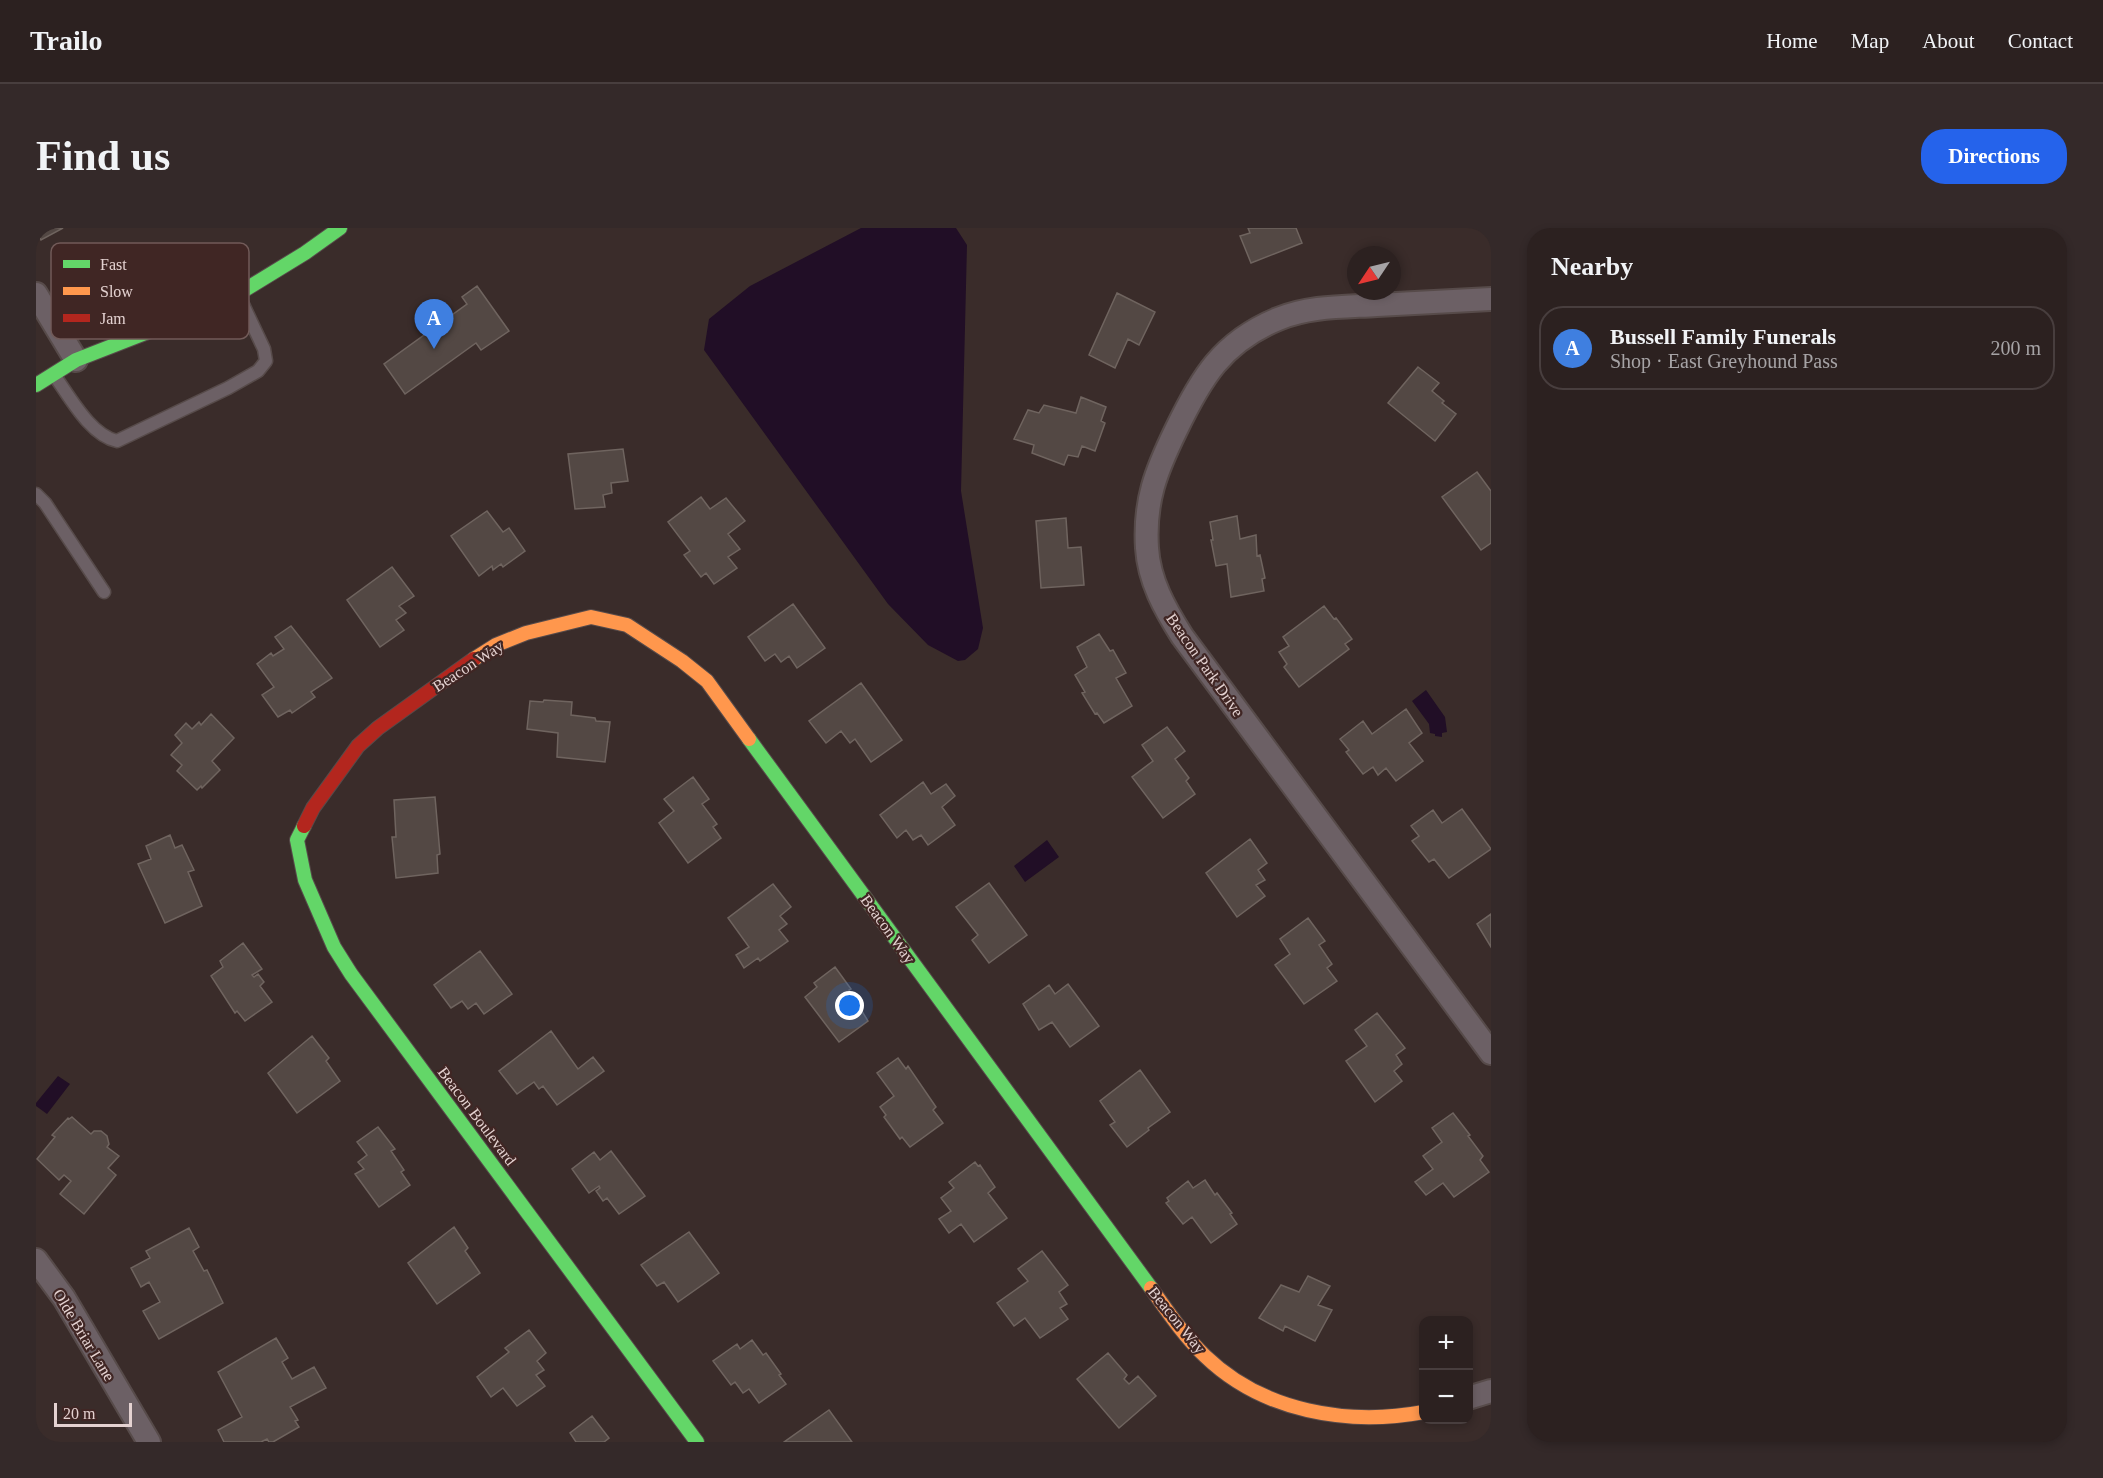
<!DOCTYPE html>
<meta charset="utf-8">
<style>
:root{--surface:#2c2120;--page:#342929;--text:#f1f3f6;--muted:#a6a3a5;--line:#483e3e;--accent:#2563eb}
body{margin:0;font-family:"Times New Roman",serif;background:var(--page);color:var(--text)}
.controls{position:absolute;right:18px;bottom:18px;display:grid;overflow:hidden;border-radius:12px;box-shadow:0 3px 9px #0003}
.controls button{width:54px;height:54px;display:grid;place-items:center;padding:0;border:0;border-bottom:2px solid var(--line);background:var(--surface);color:var(--text);font:30px sans-serif}
.compass{position:absolute;left:1311px;top:18px;width:54px;height:54px;border-radius:50%;background:var(--surface);box-shadow:0 3px 9px #0003;rotate:235deg}
.scale{position:absolute;left:18px;bottom:15px;width:78px;box-sizing:border-box;padding-left:6px;border:3px solid #e4d2d1;border-top:0;font-size:16px;line-height:21px;white-space:nowrap;color:#e4d2d1;-webkit-text-stroke:4px #402624;paint-order:stroke}
.you{position:absolute;left:814px;top:778px;width:21px;height:21px;margin:-15px;border:4px solid #fff;border-radius:50%;background:#1a73e8;box-shadow:0 0 0 9px #1a73e833}
.badge{display:grid;place-items:center;width:39px;height:39px;border-radius:50%;background:var(--accent);color:#fff;font-size:20px;font-weight:700}
.pin{position:absolute;translate:-50% -50px;filter:drop-shadow(0 2px 3px #0008)}
.pin::after{content:'';position:absolute;top:32px;width:21px;height:18px;background:inherit;clip-path:polygon(0 0,100% 0,50% 100%)}
.list{margin:0;padding:0;list-style:none}
h2{display:flex;justify-content:space-between;align-items:center;height:78px;margin:0;padding:0 24px;font-size:26px}
h2 small{font-size:20px;font-weight:400;color:var(--muted)}
.list li{display:grid;grid-template-columns:39px 1fr auto;gap:18px;align-items:center;box-sizing:border-box;height:84px;margin:0 12px 12px;padding:0 12px;border:2px solid var(--line);border-radius:24px}
.list b{display:block;font-size:22px;white-space:nowrap}
.list p{margin:0;font-size:20px;white-space:nowrap;color:var(--muted)}
.list em{font-size:20px;font-style:normal;color:var(--muted)}
.map{position:relative;flex:none;width:1455px;height:1214px;overflow:hidden;border-radius:24px}
header{display:flex;align-items:center;gap:36px;box-sizing:border-box;height:84px;padding:0 30px;background:var(--surface);border-bottom:2px solid var(--line)}
header strong{font-size:28px}
nav{display:flex;gap:33px;margin-inline-start:auto;font-size:21px}
.intro{display:flex;align-items:center;justify-content:space-between;box-sizing:border-box;height:144px;padding:0 36px}
h1{margin:0;font-size:42px}
.button{padding:15px 27px;border-radius:24px;background:var(--accent);color:#fff;font-size:21px;font-weight:700}
main{display:flex;gap:36px;padding:0 36px}
aside{flex:1;background:var(--surface);border-radius:24px;box-shadow:0 3px 9px #0003}
.map>svg:first-child{display:block}
.water{fill:#210e26}
.building{fill:#534844;stroke:#6f645f;stroke-width:1.5}
.lines{fill:none;stroke-linecap:round;stroke-linejoin:round}
.lane-casing{stroke:#574b4a;stroke-width:15}
.street-casing{stroke:#574b4a;stroke-width:26}
.fast-casing{stroke:#574b4a;stroke-width:16}
.slow-casing{stroke:#574b4a;stroke-width:16}
.jam-casing{stroke:#574b4a;stroke-width:16}
.lane{stroke:#6c6065;stroke-width:12}
.street{stroke:#6c6065;stroke-width:22}
.fast{stroke:#63d668;stroke-width:14}
.slow{stroke:#ff974d;stroke-width:14}
.jam{stroke:#b3261e;stroke-width:14}
.labels{text-anchor:middle;dominant-baseline:central;stroke-width:4.5;stroke-linejoin:round;paint-order:stroke}
.street-label{font-size:16px;fill:#e4d2d1;stroke:#402624}
.key{fill:#402624;stroke:#715a58;stroke-width:1.5}
.key-label{font-size:16px;fill:#e4d2d1}
</style>
<header>
<strong>Trailo</strong>
<nav><a>Home</a><a>Map</a><a>About</a><a>Contact</a></nav>
</header>
<div class="intro"><h1>Find us</h1><a class="button">Directions</a></div>
<main>
<div class="map">
<svg width="1455" height="1214" viewBox="0 0 1455 1214">
<rect width="100%" height="100%" fill="#3a2c2a"/>
<path class="water" d="M 825,0 L 920,0 L 931,17 L 925,263 L 947,400 L 942,421 L 929,432 L 922,433 L 892,417 L 852,376 L 668,122 L 673,91 L 714,58 Z
M 1390,462 L 1409,489 L 1411,504 L 1406,505 L 1406,509 L 1399,508 L 1399,506 L 1394,505 L 1393,496 L 1376,473 Z
M 1011,612 L 1023,629 L 989,654 L 978,638 Z
M 22,848 L 34,856 L 11,886 L 0,878 L 0,875 Z"/>
<path class="building" d="M 0,0 L 27,0 L 5,12 Z
M 1212,0 L 1260,0 L 1266,15 L 1215,35 L 1204,8 L 1214,5 Z
M 441,58 L 473,103 L 445,122 L 440,115 L 369,166 L 348,136 L 431,76 L 426,69 Z
M 1081,65 L 1119,84 L 1103,117 L 1092,111 L 1079,140 L 1053,127 Z
M 1382,139 L 1403,155 L 1396,163 L 1408,173 L 1406,175 L 1420,186 L 1399,213 L 1352,175 Z
M 1045,169 L 1070,179 L 1065,193 L 1069,195 L 1059,223 L 1046,218 L 1042,229 L 1032,227 L 1028,237 L 996,225 L 998,217 L 978,211 L 992,182 L 1003,185 L 1008,177 L 1040,185 Z
M 587,221 L 592,253 L 575,255 L 576,265 L 567,267 L 569,279 L 539,281 L 532,226 Z
M 1441,244 L 1455,263 L 1455,315 L 1445,322 L 1406,269 Z
M 665,269 L 674,281 L 690,270 L 709,293 L 692,306 L 704,321 L 692,329 L 701,340 L 678,356 L 670,345 L 665,349 L 648,327 L 654,323 L 632,294 Z
M 451,283 L 467,304 L 473,300 L 489,323 L 467,339 L 465,336 L 457,342 L 456,338 L 443,348 L 415,308 Z
M 1201,288 L 1204,311 L 1220,307 L 1221,328 L 1224,327 L 1229,350 L 1226,351 L 1228,363 L 1195,369 L 1191,336 L 1180,338 L 1175,312 L 1177,312 L 1174,294 Z
M 1030,290 L 1032,320 L 1045,319 L 1048,357 L 1005,360 L 1000,293 Z
M 356,339 L 378,368 L 363,378 L 370,385 L 360,392 L 368,402 L 344,419 L 311,372 Z
M 757,376 L 789,420 L 761,440 L 753,428 L 745,434 L 739,426 L 729,433 L 712,409 Z
M 1288,378 L 1298,391 L 1300,390 L 1316,411 L 1309,416 L 1313,421 L 1263,459 L 1248,439 L 1251,436 L 1243,424 L 1253,418 L 1247,409 Z
M 255,398 L 296,450 L 275,464 L 279,469 L 256,485 L 254,482 L 242,489 L 226,467 L 238,459 L 221,436 L 235,425 L 237,428 L 248,421 L 239,409 Z
M 1063,406 L 1074,423 L 1077,422 L 1090,445 L 1080,450 L 1096,478 L 1068,495 L 1061,485 L 1059,486 L 1046,465 L 1049,464 L 1039,447 L 1051,439 L 1041,419 Z
M 825,455 L 866,512 L 835,534 L 819,511 L 814,515 L 805,503 L 790,515 L 773,493 Z
M 508,472 L 536,474 L 535,487 L 559,490 L 560,493 L 574,494 L 569,534 L 521,529 L 522,505 L 491,501 L 494,473 L 507,474 Z
M 1370,481 L 1386,505 L 1373,515 L 1387,533 L 1360,553 L 1350,540 L 1342,547 L 1337,539 L 1327,546 L 1310,524 L 1313,522 L 1304,511 L 1327,493 L 1336,506 Z
M 175,486 L 198,510 L 176,533 L 184,542 L 166,560 L 165,558 L 161,562 L 141,543 L 146,537 L 135,527 L 146,515 L 139,507 L 150,495 L 156,501 L 163,494 L 165,497 Z
M 1131,499 L 1149,523 L 1139,531 L 1153,550 L 1150,553 L 1159,566 L 1127,590 L 1096,549 L 1117,533 L 1106,517 Z
M 657,549 L 673,571 L 666,576 L 681,596 L 677,599 L 685,610 L 652,635 L 623,595 L 638,583 L 628,571 Z
M 887,554 L 895,566 L 910,556 L 919,568 L 906,579 L 919,597 L 892,617 L 885,607 L 877,612 L 870,602 L 861,610 L 844,587 Z
M 399,569 L 404,626 L 401,627 L 402,645 L 360,650 L 356,609 L 360,609 L 358,572 Z
M 1426,581 L 1455,621 L 1413,650 L 1398,631 L 1393,634 L 1376,613 L 1383,608 L 1375,598 L 1397,582 L 1406,595 Z
M 134,607 L 139,620 L 146,617 L 158,642 L 152,644 L 166,678 L 129,695 L 102,636 L 115,631 L 110,618 Z
M 1214,611 L 1231,635 L 1222,642 L 1229,652 L 1220,657 L 1229,668 L 1201,689 L 1170,645 Z
M 953,655 L 991,707 L 953,735 L 936,712 L 942,707 L 920,679 Z
M 737,656 L 755,679 L 744,688 L 751,696 L 743,702 L 752,713 L 724,733 L 722,730 L 708,740 L 700,727 L 713,719 L 692,690 Z
M 1455,686 L 1455,719 L 1441,696 Z
M 1272,690 L 1289,713 L 1283,717 L 1296,736 L 1291,740 L 1301,753 L 1268,776 L 1239,737 L 1254,726 L 1244,711 Z
M 207,715 L 226,741 L 216,747 L 218,749 L 222,746 L 228,754 L 224,758 L 236,774 L 209,793 L 201,783 L 199,785 L 175,748 L 187,739 L 184,733 Z
M 444,723 L 476,766 L 448,786 L 440,775 L 432,781 L 426,773 L 415,780 L 398,757 Z
M 799,739 L 815,761 L 813,762 L 832,793 L 803,814 L 769,769 L 781,759 L 778,755 Z
M 1032,756 L 1063,798 L 1034,819 L 1016,794 L 1003,802 L 987,776 L 1013,757 L 1019,766 Z
M 1341,785 L 1369,820 L 1360,827 L 1366,836 L 1358,843 L 1366,853 L 1339,874 L 1310,833 L 1331,818 L 1319,802 Z
M 515,803 L 542,841 L 557,829 L 568,843 L 521,877 L 507,858 L 503,861 L 498,854 L 481,866 L 463,843 Z
M 276,808 L 293,830 L 290,833 L 304,853 L 261,885 L 232,845 Z
M 862,830 L 870,841 L 872,838 L 900,879 L 897,882 L 907,895 L 874,919 L 866,909 L 864,911 L 848,889 L 850,887 L 844,879 L 858,868 L 841,845 Z
M 1104,842 L 1134,884 L 1112,900 L 1113,902 L 1091,919 L 1074,897 L 1079,894 L 1064,873 Z
M 1417,885 L 1434,907 L 1432,908 L 1447,928 L 1444,932 L 1453,944 L 1418,969 L 1407,955 L 1390,967 L 1379,954 L 1397,941 L 1387,928 L 1406,914 L 1396,900 Z
M 36,889 L 55,906 L 58,903 L 65,903 L 71,908 L 73,916 L 71,919 L 83,928 L 72,940 L 80,947 L 48,986 L 24,966 L 35,953 L 28,947 L 23,952 L 1,931 L 19,909 L 16,907 L 32,890 L 33,891 Z
M 342,899 L 359,921 L 355,923 L 368,942 L 365,944 L 374,957 L 343,979 L 319,946 L 328,941 L 322,934 L 331,927 L 321,914 Z
M 575,923 L 609,968 L 583,986 L 571,970 L 567,973 L 560,963 L 564,960 L 563,958 L 553,965 L 536,941 L 558,924 L 564,932 Z
M 939,934 L 942,938 L 944,937 L 959,959 L 952,965 L 971,990 L 938,1014 L 925,996 L 913,1005 L 903,991 L 915,983 L 905,970 L 918,960 L 913,954 Z
M 1169,952 L 1179,967 L 1181,965 L 1196,985 L 1194,986 L 1201,996 L 1175,1015 L 1156,989 L 1147,996 L 1130,975 L 1133,973 L 1131,970 L 1152,953 L 1157,960 Z
M 418,999 L 432,1020 L 429,1023 L 444,1045 L 401,1076 L 372,1035 Z
M 153,1000 L 163,1019 L 157,1023 L 168,1043 L 171,1042 L 187,1075 L 123,1111 L 107,1083 L 124,1074 L 113,1054 L 105,1059 L 95,1040 L 114,1030 L 110,1023 Z
M 653,1004 L 683,1045 L 642,1074 L 628,1054 L 621,1058 L 605,1037 Z
M 1006,1023 L 1032,1057 L 1023,1064 L 1031,1076 L 1024,1080 L 1032,1091 L 1004,1110 L 989,1090 L 978,1098 L 961,1075 L 992,1053 L 982,1041 Z
M 1272,1048 L 1294,1058 L 1282,1077 L 1296,1082 L 1279,1113 L 1249,1098 L 1247,1103 L 1223,1090 L 1245,1057 L 1263,1064 Z
M 493,1102 L 510,1125 L 501,1133 L 508,1142 L 500,1147 L 509,1158 L 481,1178 L 467,1160 L 455,1169 L 441,1149 L 473,1124 L 469,1120 Z
M 240,1110 L 252,1130 L 246,1134 L 256,1151 L 278,1139 L 290,1160 L 254,1179 L 262,1192 L 259,1193 L 263,1199 L 237,1214 L 233,1214 L 231,1211 L 225,1214 L 188,1214 L 182,1202 L 206,1189 L 182,1144 Z
M 716,1112 L 727,1127 L 730,1125 L 745,1146 L 743,1147 L 750,1156 L 723,1175 L 713,1161 L 707,1165 L 699,1154 L 695,1157 L 677,1133 L 701,1116 L 704,1121 Z
M 1072,1125 L 1091,1147 L 1088,1151 L 1093,1156 L 1102,1148 L 1120,1168 L 1083,1200 L 1041,1151 Z
M 793,1182 L 816,1214 L 748,1214 Z
M 556,1188 L 573,1210 L 568,1214 L 540,1214 L 534,1205 Z"/>
<g class="lines">
<g class="lane-casing">
<path id="lane" d="M 18,147 C 34,169 54,207 81,213 L 192,160 L 222,143 L 230,133 L 228,121 L 202,66
M 0,266 L 9,275 L 68,364"/>
</g>
<g class="street-casing">
<path id="street" d="M 0,66 L 40,132
M 1455,71 C 1417,73 1379,75 1341,77 C 1308,79 1273,78 1242,91 C 1186,114 1165,150 1140,202 C 1120,243 1108,273 1111,320 C 1113,353 1129,381 1146,408 L 1455,825
M 0,1032 L 28,1070 L 113,1214
M 1432,1170 L 1455,1163"/>
</g>
<g class="fast-casing">
<path id="fast" d="M 0,157 L 40,132 L 153,88 L 202,66 L 269,25 L 304,0
M 713,511 L 1115,1060
M 268,598 L 261,612 L 269,652 L 298,719 L 315,746 L 661,1214"/>
</g>
<g class="slow-casing">
<path id="slow" d="M 438,431 L 460,417 L 490,405 L 555,389 L 591,397 L 646,433 L 671,453 L 713,511
M 1115,1060 C 1132,1084 1148,1108 1169,1128 C 1227,1184 1312,1198 1388,1184"/>
</g>
<g class="jam-casing">
<path id="jam" d="M 268,598 L 277,580 L 322,518 L 342,500 L 438,431"/>
</g>
<use href="#lane" class="lane"/>
<use href="#street" class="street"/>
<use href="#fast" class="fast"/>
<use href="#slow" class="slow"/>
<use href="#jam" class="jam"/>
</g>
<g class="labels">
<g class="street-label">
<text transform="translate(1169 437) rotate(55)">Beacon Park Drive</text>
<text transform="translate(432 438) rotate(-33)">Beacon Way</text>
<text transform="translate(852 701) rotate(54)">Beacon Way</text>
<text transform="translate(441 888) rotate(53)">Beacon Boulevard</text>
<text transform="translate(1141 1092) rotate(51)">Beacon Way</text>
<text transform="translate(48 1107) rotate(59)">Olde Briar Lane</text>
</g>
</g>
<rect x="15" y="15" width="198" height="96" rx="9" class="key"/>
<rect x="27" y="32" width="27" height="8" fill="#63d668"/>
<rect x="27" y="59" width="27" height="8" fill="#ff974d"/>
<rect x="27" y="86" width="27" height="8" fill="#b3261e"/>
<g class="key-label">
<text x="64" y="42">Fast</text>
<text x="64" y="69">Slow</text>
<text x="64" y="96">Jam</text>
</g>
</svg>
<div class="controls">
<button>+</button>
<button>−</button>
</div>
<svg class="compass" viewBox="-18 -18 36 36"><path d="M0-13l5 13h-10z" fill="#e53935"/><path d="M0 13l5-13h-10z" fill="#a6a3a5"/></svg>
<div class="scale">20 m</div>
<div class="you"></div>
<div class="pin badge" style="left:398px;top:121px;background:#3f7fe0">A</div>
</div>
<aside>
<h2>Nearby<small></small></h2>
<ul class="list">
<li><span class="badge" style="background:#3f7fe0">A</span><div><b>Bussell Family Funerals</b><p>Shop · East Greyhound Pass</p></div><em>200 m</em></li>
</ul>
</aside>
</main>
